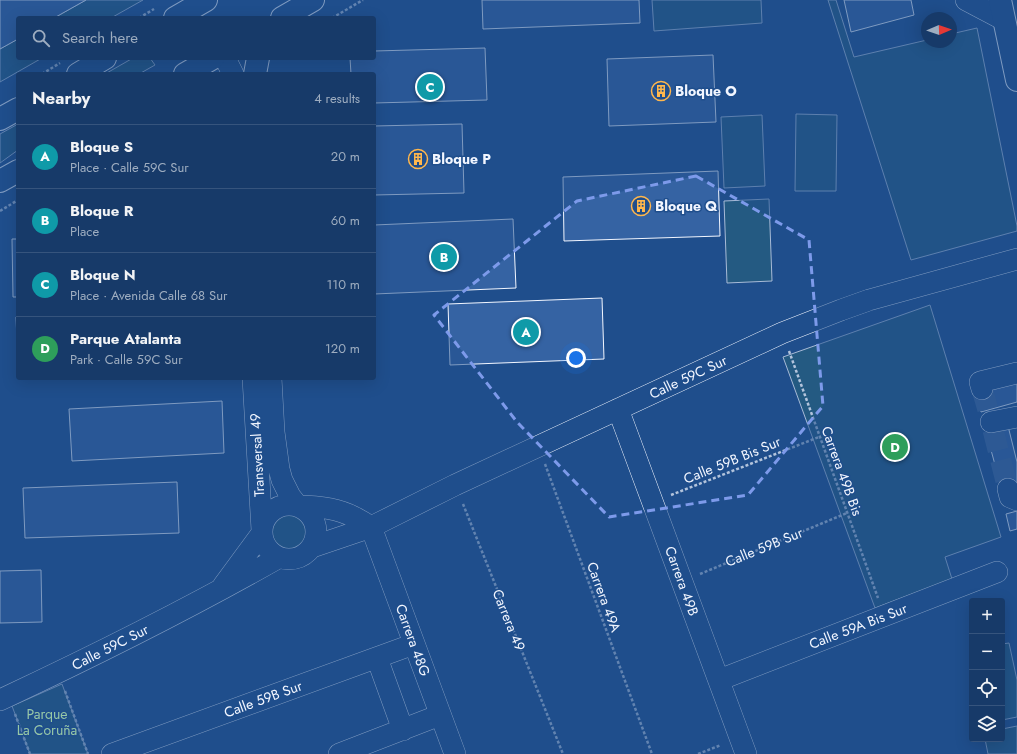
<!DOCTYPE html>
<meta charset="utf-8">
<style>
:root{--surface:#173a69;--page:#20416f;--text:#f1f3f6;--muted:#9eadc0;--line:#36547d;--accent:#e69b98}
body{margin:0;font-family:Jost,sans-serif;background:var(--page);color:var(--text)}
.controls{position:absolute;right:12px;bottom:12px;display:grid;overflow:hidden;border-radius:4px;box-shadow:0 4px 16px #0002}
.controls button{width:36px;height:36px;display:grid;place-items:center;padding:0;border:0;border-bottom:1px solid var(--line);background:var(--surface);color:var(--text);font:20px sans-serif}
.compass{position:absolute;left:921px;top:12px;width:36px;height:36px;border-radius:50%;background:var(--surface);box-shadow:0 4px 16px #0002;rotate:88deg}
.you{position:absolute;left:576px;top:358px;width:14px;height:14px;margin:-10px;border:3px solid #fff;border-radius:50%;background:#1a73e8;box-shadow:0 0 0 6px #1a73e833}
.badge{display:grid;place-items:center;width:26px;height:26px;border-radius:50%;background:var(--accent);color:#fff;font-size:13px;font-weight:700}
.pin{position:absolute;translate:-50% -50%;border:2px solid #fff;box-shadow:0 1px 4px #0006}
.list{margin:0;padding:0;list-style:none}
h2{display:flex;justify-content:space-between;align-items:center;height:52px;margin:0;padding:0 16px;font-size:17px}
h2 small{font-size:13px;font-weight:400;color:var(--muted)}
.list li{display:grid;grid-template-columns:26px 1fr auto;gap:12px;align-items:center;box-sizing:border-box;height:64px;padding:0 16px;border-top:1px solid var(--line)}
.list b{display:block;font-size:15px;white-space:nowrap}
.list p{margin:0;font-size:13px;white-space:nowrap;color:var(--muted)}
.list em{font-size:13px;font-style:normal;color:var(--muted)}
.icon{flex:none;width:22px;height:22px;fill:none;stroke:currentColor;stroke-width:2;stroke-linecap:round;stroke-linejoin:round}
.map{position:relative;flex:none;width:1017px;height:754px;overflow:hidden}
.search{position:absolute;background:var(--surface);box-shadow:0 4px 16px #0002;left:16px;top:16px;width:360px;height:44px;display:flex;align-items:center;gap:10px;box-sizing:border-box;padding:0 14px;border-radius:4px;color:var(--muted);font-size:15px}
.panel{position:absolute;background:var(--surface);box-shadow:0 4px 16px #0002;left:16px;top:72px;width:360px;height:308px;border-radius:4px}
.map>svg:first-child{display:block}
.green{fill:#245a82;stroke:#a8bbd7}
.building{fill:#3563a3;stroke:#f2f6ff}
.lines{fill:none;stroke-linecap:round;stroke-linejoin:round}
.minor-tunnel{stroke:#3f679d;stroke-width:21;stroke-dasharray:21 10;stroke-linecap:butt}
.minor-casing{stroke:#f2f6ff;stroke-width:22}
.major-casing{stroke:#f2f6ff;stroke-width:24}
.path{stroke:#b3c4dc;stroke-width:2.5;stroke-dasharray:3 2;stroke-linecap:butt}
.minor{stroke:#1f4e8c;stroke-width:21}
.major{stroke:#1f4e8c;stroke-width:22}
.marked{fill:none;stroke:#7d9aea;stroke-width:3;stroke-dasharray:8 5;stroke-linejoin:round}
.labels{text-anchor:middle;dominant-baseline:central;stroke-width:3;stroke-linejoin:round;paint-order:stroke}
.poi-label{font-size:14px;font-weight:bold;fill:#f2f6ff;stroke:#1f4e8c;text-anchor:start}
.street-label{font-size:14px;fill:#f2f6ff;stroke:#1f4e8c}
.park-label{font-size:14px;fill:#97c8a6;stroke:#1f4e8c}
</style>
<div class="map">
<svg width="1017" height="754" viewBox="0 0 1017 754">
<rect width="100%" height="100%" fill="#1f4e8c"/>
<path class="green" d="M 86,0 L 143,0 L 111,18 L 54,18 Z
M 652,0 L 761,0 L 762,23 L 654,31 Z
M 828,0 L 836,0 L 854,57 L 927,40 L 927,42 L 951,42 L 951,34 L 977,28 L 1017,226 L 1017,231 L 911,260 Z
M 18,39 L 18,58 L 42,58 L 0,82 L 0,49 Z
M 133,58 L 150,58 L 155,65 L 139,74 L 105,74 Z
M 796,114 L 837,115 L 836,191 L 795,191 Z
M 762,115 L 765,186 L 724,188 L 721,117 Z
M 18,124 L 18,150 L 0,163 L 0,134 Z
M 769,199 L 772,281 L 727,283 L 724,201 Z
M 930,305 L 1001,537 L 945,557 L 952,579 L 875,608 L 783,357 Z
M 287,505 L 307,512 L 312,518 L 315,526 L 316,535 L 309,551 L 299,558 L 292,560 L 285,560 L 269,552 L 263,541 C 267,522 264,509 287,505 Z
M 1009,643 L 1017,680 L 1017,717 L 1002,720 L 1002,644 Z
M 62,684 L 88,754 L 30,754 L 12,706 Z
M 1017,726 L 1017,754 L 988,754 L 985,739 L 1002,739 L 1002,729 Z"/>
<path class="building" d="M 0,0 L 86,0 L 54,18 L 18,18 L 18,39 L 0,49 Z
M 482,0 L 639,0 L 640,23 L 483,29 Z
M 844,0 L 911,0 L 914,15 L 851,32 Z
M 485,48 L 487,100 L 374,103 L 374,74 L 351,74 L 350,58 L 374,58 L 374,51 Z
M 713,55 L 716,122 L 609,126 L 607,59 Z
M 462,124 L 464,193 L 374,195 L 374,126 Z
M 718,171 L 720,236 L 564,241 L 563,177 Z
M 513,219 L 516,288 L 374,294 L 374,225 Z
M 12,239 L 18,239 L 18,297 L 13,297 Z
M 602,298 L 604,359 L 450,365 L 448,304 Z
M 16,317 L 18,317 L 18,365 Z
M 1017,379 L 1017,402 L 981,412 L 975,391 Z
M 222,401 L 224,453 L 72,461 L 69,409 Z
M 1008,426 L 1017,462 L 1017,486 L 1002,490 L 986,432 Z
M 177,482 L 179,533 L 25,538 L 23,488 Z
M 1017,511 L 1017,529 L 1010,531 L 1006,514 Z
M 41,570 L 42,622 L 0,623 L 0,571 Z"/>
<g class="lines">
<path class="minor-tunnel" d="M 982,389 L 988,410
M 993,430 L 1008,489"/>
<g class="minor-casing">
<path id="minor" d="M 966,0 L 1004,20
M 225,58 L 233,74
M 253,378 L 262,530
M 271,378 L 274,432 L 279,469 L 282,480 L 290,496 L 298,506
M 982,389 L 980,382 L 1017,373
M 618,409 L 746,754
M 991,422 L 1017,417
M 1008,489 L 1010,497 L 1017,500
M262 532a27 27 0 1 1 54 0a27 27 0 1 1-54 0Z
M 298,506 C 317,506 337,508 354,517 C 360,520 365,523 371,527
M 371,527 L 455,754
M 312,547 L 371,527 L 455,485 L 782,333 L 841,310 L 869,300 L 1017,259
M 223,586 L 262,533
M 377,658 L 403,730
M 719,680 L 997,572
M 0,700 C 94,656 188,609 278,558
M 112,754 L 414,644
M 339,754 L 440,715"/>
</g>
<g class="major-casing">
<path id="major" d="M 1000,0 L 1017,80
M 175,18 L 206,0
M 282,18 L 313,0
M 78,74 L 105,58
M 185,74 L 213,58
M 255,74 L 258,58
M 0,119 L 18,109
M 0,181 L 18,171"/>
</g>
<path class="path" d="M 139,18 L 154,9
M 332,18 L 363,0
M 42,74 L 60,63
M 0,211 L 18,200
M 789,351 L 878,598
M 545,464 L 652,754
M 671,495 L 819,437
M 463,504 L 563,754
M 700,574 L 847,513
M 65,691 L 88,754
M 15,714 L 30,754
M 698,754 L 721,745"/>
<use href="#minor" class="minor"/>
<use href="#major" class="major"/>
</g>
<path d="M0 0H1017V754H0ZM 696,176 L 809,240 L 823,406 L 748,495 L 609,517 L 517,422 L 434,315 L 577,201 Z" fill="#1f4e8c" fill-opacity=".55" fill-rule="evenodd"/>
<path class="marked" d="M 696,176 L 809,240 L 823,406 L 748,495 L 609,517 L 517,422 L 434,315 L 577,201 Z"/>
<defs>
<g id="building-ring" transform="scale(1)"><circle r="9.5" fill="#1f4e8c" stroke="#ffb74d" stroke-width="1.5"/><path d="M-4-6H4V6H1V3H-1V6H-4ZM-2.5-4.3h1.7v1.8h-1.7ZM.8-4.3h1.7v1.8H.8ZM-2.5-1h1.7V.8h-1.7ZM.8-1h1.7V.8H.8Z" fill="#ffb74d"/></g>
</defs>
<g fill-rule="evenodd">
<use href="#building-ring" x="661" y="91"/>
<use href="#building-ring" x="418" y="159"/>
<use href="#building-ring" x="641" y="206"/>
</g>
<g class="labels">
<g class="poi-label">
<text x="675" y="91">Bloque O</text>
<text x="432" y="159">Bloque P</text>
<text x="655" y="206">Bloque Q</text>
</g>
<g class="street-label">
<text transform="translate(688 377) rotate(-25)">Calle 59C Sur</text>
<text transform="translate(257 455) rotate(-93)">Transversal 49</text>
<text transform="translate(732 460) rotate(-22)">Calle 59B Bis Sur</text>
<text transform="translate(842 471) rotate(70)">Carrera 49B Bis</text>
<text transform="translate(764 547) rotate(-22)">Calle 59B Sur</text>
<text transform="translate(682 581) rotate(70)">Carrera 49B</text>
<text transform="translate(604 597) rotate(70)">Carrera 49A</text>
<text transform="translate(509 620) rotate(68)">Carrera 49</text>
<text transform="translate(858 626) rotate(-21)">Calle 59A Bis Sur</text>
<text transform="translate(413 640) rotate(70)">Carrera 48G</text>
<text transform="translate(110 647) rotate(-27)">Calle 59C Sur</text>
<text transform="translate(263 699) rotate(-20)">Calle 59B Sur</text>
</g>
<g class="park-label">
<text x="47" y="714">Parque<tspan x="47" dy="16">La Coruña</tspan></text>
</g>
</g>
</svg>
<div class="controls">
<button>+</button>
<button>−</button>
<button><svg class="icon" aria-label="locate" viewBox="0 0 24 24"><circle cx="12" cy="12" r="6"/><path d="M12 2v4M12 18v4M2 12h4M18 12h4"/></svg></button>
<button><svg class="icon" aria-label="layers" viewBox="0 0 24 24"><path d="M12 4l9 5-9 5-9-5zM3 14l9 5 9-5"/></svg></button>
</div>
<svg class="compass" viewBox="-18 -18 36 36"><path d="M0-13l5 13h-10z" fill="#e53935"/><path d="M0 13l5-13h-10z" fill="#9eadc0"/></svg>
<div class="you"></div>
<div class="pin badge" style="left:526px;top:332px;background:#0f9aa8">A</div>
<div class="pin badge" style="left:444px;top:257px;background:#0f9aa8">B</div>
<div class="pin badge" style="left:430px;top:87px;background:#0f9aa8">C</div>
<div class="pin badge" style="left:895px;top:447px;background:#2e9e5b">D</div>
<div class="search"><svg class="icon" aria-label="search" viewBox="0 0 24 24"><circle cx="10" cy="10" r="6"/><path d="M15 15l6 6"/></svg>Search here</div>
<section class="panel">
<h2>Nearby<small>4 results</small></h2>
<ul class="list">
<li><span class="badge" style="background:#0f9aa8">A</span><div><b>Bloque S</b><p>Place · Calle 59C Sur</p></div><em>20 m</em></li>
<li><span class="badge" style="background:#0f9aa8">B</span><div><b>Bloque R</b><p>Place</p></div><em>60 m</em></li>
<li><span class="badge" style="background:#0f9aa8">C</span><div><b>Bloque N</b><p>Place · Avenida Calle 68 Sur</p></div><em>110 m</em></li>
<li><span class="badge" style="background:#2e9e5b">D</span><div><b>Parque Atalanta</b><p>Park · Calle 59C Sur</p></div><em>120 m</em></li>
</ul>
</section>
</div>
